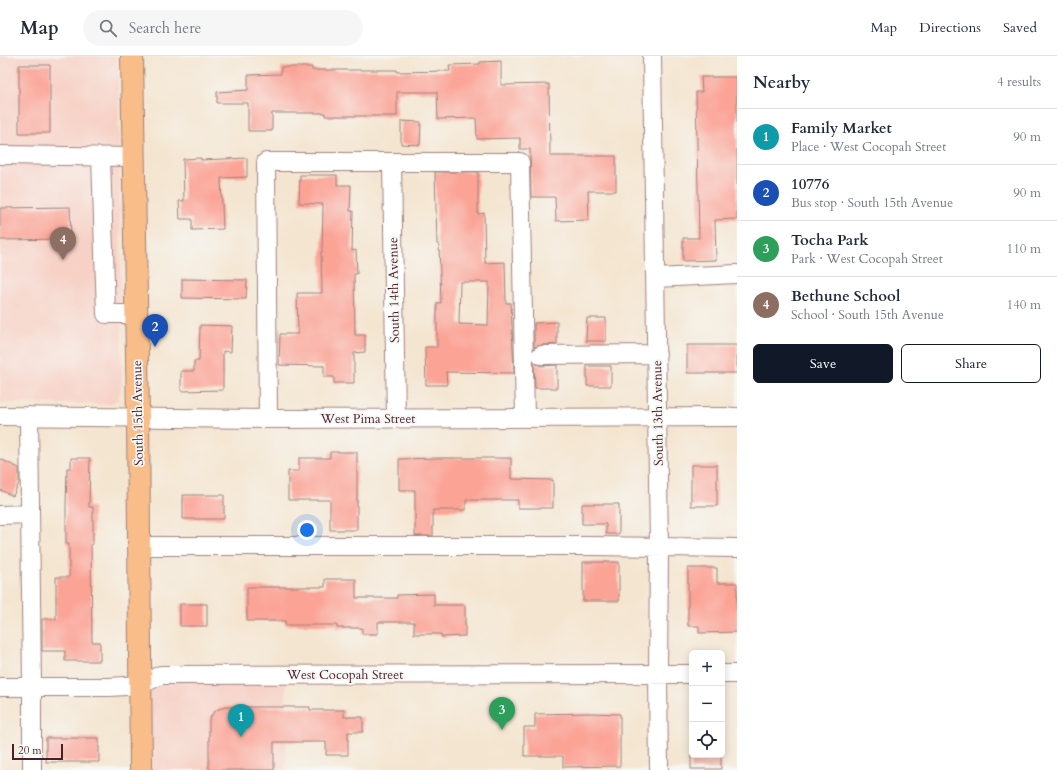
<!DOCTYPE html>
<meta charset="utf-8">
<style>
:root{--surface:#fff;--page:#f6f6f7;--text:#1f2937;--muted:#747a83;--line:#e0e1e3;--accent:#111827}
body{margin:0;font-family:Cardo,serif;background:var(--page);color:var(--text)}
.controls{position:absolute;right:12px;bottom:12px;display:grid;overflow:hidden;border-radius:6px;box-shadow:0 2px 10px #0003}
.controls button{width:36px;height:36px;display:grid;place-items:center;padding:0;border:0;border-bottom:1px solid var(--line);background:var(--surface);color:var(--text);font:20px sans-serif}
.scale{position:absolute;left:12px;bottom:10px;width:51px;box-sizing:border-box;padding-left:4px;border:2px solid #4a1f2b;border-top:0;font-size:11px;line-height:14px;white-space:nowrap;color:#4a1f2b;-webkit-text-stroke:3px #f6f6f2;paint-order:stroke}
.you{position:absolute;left:307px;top:474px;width:14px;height:14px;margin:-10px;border:3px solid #fff;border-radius:50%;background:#1a73e8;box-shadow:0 0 0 6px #1a73e833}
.badge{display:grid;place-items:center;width:26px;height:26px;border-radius:50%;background:var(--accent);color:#fff;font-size:13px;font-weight:700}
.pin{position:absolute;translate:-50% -33px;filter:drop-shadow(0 1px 2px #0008)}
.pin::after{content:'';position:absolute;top:21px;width:14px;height:12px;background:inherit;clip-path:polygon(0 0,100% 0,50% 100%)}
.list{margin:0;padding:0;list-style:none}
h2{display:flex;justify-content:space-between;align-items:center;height:52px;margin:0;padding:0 16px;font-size:17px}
h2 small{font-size:13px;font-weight:400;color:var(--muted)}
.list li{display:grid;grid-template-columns:26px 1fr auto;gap:12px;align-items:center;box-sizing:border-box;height:56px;padding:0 16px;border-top:1px solid var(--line)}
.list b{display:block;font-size:15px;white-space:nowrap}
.list p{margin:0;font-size:13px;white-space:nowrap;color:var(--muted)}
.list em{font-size:13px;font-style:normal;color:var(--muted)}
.actions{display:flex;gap:8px;padding:12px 16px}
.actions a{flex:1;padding:9px 0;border:1px solid var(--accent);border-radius:6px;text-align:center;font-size:14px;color:var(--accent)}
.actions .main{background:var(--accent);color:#fff}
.icon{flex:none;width:22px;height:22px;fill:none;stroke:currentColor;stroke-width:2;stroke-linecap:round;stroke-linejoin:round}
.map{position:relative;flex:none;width:737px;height:714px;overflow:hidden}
header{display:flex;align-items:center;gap:24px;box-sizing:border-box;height:56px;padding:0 20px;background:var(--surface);border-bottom:1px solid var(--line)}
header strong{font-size:19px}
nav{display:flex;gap:22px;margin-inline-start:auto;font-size:14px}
.search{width:280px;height:36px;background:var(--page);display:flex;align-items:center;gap:10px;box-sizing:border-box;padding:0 14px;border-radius:22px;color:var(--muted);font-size:15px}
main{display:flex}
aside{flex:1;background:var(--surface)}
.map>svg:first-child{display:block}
.built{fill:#f7d1c6}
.building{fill:#fba395;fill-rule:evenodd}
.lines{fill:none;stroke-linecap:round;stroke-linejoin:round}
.minor-casing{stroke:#9f827e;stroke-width:20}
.major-casing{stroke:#9f827e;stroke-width:24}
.minor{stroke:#fff;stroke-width:18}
.major{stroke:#f8bd89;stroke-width:22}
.labels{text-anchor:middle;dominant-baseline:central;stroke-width:3.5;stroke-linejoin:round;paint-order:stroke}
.street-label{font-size:13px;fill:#4a1f2b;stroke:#f6f6f2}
</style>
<header>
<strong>Map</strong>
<div class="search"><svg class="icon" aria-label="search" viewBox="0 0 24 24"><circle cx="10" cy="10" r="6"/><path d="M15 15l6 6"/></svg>Search here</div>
<nav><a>Map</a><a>Directions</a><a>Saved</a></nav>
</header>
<main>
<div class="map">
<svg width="737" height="714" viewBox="0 0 737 714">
<rect width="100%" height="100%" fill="#f6f6f2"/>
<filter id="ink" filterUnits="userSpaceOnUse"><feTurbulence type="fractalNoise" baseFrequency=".025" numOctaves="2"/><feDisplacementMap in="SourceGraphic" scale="8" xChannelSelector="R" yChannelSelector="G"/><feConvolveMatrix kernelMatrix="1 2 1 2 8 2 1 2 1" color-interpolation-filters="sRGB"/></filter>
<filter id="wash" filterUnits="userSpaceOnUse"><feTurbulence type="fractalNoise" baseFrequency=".012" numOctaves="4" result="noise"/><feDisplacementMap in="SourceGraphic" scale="16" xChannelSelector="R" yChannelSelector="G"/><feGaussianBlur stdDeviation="0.9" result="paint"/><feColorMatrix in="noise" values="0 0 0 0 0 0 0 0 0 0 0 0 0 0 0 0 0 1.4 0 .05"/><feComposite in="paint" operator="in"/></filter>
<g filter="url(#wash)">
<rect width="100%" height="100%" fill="#f4e5d0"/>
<path class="built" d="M 0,0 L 118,0 L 122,330 L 120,337 L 117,344 L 110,348 L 0,347 Z
M 167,624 L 286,624 L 286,714 L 147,714 L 147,632 Z"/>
<g id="blocks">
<path class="building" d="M 501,5 L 501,29 L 549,28 L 550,100 L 616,100 L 616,135 L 588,135 L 589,164 L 556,165 L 555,141 L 531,141 L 530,93 L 520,93 L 520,82 L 477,83 L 476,62 L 438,63 L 437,36 L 397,36 L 397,60 L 325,60 L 325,57 L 272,57 L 272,75 L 248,75 L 248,47 L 217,47 L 217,36 L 248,34 L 248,19 L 281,18 L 281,11 L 312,11 L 312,14 L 397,14 L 397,16 L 450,15 L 449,9 L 480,8 L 480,6 Z
M 19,9 L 50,9 L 50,77 L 19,77 Z
M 701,21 L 737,21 L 737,163 L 715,164 L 716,204 L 683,205 L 683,182 L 699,182 L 696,36 L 702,36 Z
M 401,65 L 421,66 L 420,89 L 401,88 Z
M 201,102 L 201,104 L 247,102 L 247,121 L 221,122 L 223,173 L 192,174 L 192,163 L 180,163 L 179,145 L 184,145 L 183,103 Z
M 435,116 L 478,116 L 478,158 L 484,157 L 485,207 L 505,206 L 506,247 L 511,247 L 514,317 L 446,316 L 447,329 L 426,329 L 425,291 L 437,291 L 437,247 L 441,247 L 439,188 L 437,188 ZM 460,226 L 489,226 L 488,269 L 459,268 Z
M 300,119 L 337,119 L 337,129 L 351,129 L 350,155 L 353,155 L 352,195 L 356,194 L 357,218 L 354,218 L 355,279 L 365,279 L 365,296 L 354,297 L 354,327 L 334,327 L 334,321 L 324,321 L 324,310 L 279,309 L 280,278 L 298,278 L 297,237 L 322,237 L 321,196 L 322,196 L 323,148 L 299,147 Z
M 70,151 L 71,183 L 0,184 L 0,152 Z
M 182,223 L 247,224 L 246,243 L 182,242 Z
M 587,262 L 606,262 L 606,285 L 586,285 Z
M 557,266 L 557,288 L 541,289 L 534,291 L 534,267 Z
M 200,269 L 232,270 L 231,296 L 223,295 L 223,334 L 181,335 L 181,315 L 194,315 L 194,305 L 199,305 Z
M 687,289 L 737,289 L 737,317 L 687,317 Z
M 534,307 L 541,310 L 557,309 L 557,332 L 535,332 Z
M 587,310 L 611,310 L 611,330 L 587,330 Z
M 330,396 L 357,396 L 357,474 L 330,474 L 330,444 L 288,444 L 288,415 L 299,415 L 299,402 L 330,402 Z
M 71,402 L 90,402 L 89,451 L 93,451 L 93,488 L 91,488 L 92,586 L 100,586 L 100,605 L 65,605 L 65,595 L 42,595 L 42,563 L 56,563 L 56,521 L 69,521 L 69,488 L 66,488 L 66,451 L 67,412 L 71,412 Z
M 438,402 L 511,402 L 511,423 L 553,424 L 553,452 L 518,452 L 518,444 L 466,444 L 466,454 L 433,454 L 433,480 L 415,480 L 415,434 L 399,434 L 399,403 Z
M 0,403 L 19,412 L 19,427 L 13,440 L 0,434 Z
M 691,409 L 717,409 L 717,450 L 691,450 Z
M 183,439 L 224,439 L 224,463 L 183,463 Z
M 582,448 L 619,448 L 619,478 L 606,478 L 606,468 L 582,468 Z
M 583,506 L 619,506 L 619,545 L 583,545 Z
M 688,512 L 717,512 L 717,527 L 737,527 L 737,576 L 699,577 L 699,570 L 688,570 Z
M 325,523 L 356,523 L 356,542 L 397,542 L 397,539 L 434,538 L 434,549 L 465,549 L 465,580 L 441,581 L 441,578 L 414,578 L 414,566 L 378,566 L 378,578 L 362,578 L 362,572 L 337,572 L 337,569 L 285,569 L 285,565 L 247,565 L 247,531 L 325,531 Z
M 180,548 L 207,548 L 207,570 L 180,570 Z
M 226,651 L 310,651 L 310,654 L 344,654 L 344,661 L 363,661 L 363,676 L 348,676 L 348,699 L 326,699 L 326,686 L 274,686 L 274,714 L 209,714 L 209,664 L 213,657 L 218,653 Z
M 592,657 L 620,658 L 620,710 L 563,711 L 563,700 L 524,700 L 524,671 L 535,671 L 535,658 Z
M 46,682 L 99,682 L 99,706 L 46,706 Z
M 691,699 L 721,699 L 721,713 L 691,713 Z"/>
</g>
</g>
<g filter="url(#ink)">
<use href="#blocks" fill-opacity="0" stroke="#9f827e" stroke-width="1"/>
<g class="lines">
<g class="minor-casing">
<path id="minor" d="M 652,0 L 659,492 L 658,618 L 659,714
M 0,99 L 133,101
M 101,101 L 106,258 L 136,258
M 392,106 L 396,363
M 656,222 L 737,218
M 541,299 L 657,298
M 0,360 L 268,363 L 737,361
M 29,360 L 32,631 L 32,714
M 268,363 L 266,106 L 520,106 L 525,362
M 0,459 L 30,458
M 138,490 L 591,490 L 737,492
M 722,618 L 737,618
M 0,631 L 110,631 L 140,629 L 161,619 L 692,618"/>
</g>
<g class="major-casing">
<path id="major" d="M 132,0 L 138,361 L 141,714"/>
</g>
<use href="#minor" class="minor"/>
<use href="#major" class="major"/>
</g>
</g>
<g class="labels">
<g class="street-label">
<text transform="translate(394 234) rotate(-91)">South 14th Avenue</text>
<text transform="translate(138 357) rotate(-91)">South 15th Avenue</text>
<text transform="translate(658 357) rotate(-91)">South 13th Avenue</text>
<text x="368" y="363">West Pima Street</text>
<text x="345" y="619">West Cocopah Street</text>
</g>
</g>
</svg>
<div class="controls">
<button>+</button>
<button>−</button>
<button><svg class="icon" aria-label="locate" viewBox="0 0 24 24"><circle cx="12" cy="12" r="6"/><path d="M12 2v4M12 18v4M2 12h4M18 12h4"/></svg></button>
</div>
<div class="scale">20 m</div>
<div class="you"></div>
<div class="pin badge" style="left:241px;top:681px;background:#0f9aa8">1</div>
<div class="pin badge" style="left:155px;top:291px;background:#1a4fb4">2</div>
<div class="pin badge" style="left:502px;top:674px;background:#2e9e5b">3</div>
<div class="pin badge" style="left:63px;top:204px;background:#8d6e63">4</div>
</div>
<aside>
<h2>Nearby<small>4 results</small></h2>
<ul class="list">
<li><span class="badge" style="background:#0f9aa8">1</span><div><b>Family Market</b><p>Place · West Cocopah Street</p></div><em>90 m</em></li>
<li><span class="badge" style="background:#1a4fb4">2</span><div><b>10776</b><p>Bus stop · South 15th Avenue</p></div><em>90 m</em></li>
<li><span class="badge" style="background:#2e9e5b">3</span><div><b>Tocha Park</b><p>Park · West Cocopah Street</p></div><em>110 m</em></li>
<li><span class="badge" style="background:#8d6e63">4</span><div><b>Bethune School</b><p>School · South 15th Avenue</p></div><em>140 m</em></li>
</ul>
<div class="actions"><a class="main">Save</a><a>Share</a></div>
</aside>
</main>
